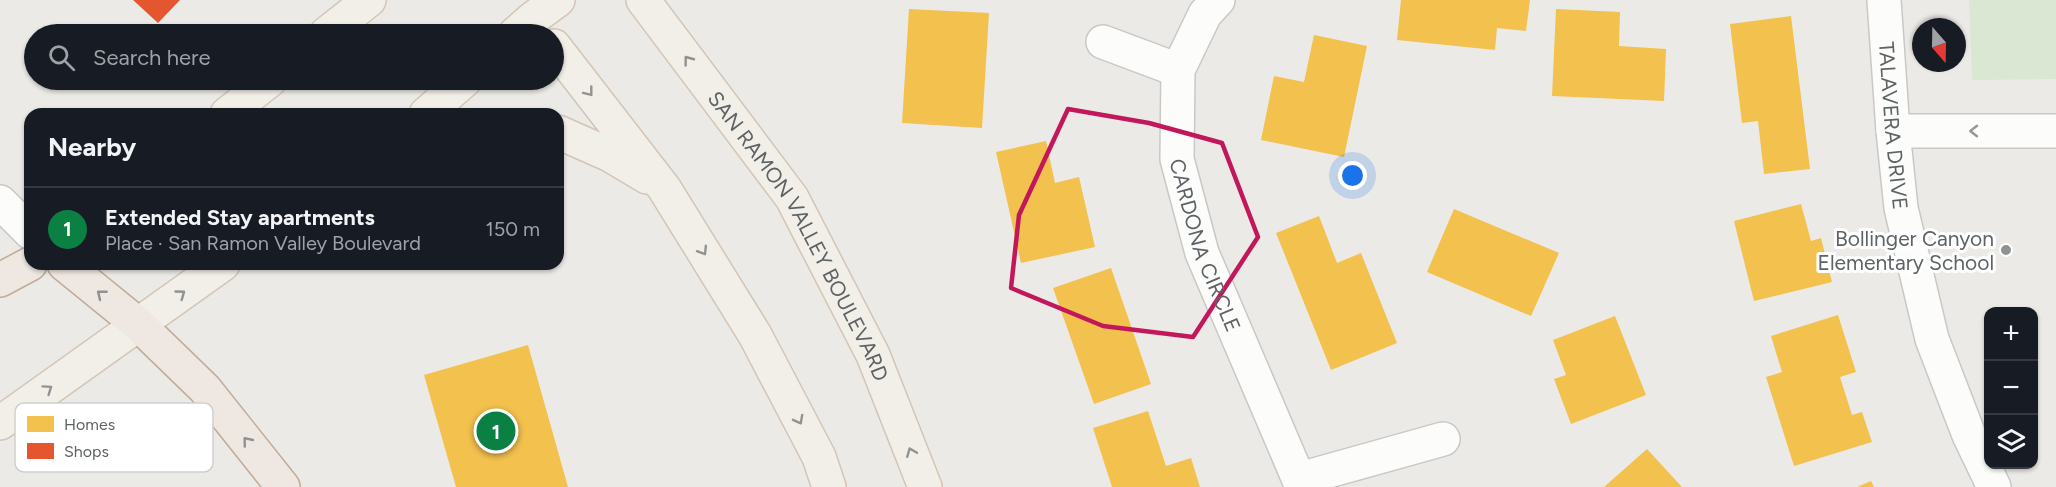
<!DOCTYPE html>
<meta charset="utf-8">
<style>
:root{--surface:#171b24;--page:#242831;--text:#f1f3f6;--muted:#9ea1a6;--line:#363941;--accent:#0b8043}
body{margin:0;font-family:Figtree,sans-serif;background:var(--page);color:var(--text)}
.controls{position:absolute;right:18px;bottom:18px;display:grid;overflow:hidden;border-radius:12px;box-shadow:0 2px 4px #0004}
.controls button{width:54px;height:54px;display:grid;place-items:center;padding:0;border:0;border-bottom:2px solid var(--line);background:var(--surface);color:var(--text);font:30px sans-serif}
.compass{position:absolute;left:1912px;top:18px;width:54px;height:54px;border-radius:50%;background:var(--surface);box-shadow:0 2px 4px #0004;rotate:160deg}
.you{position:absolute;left:1353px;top:176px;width:21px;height:21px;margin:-15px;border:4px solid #fff;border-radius:50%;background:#1a73e8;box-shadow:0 0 0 9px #1a73e833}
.badge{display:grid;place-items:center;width:39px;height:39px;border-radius:50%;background:var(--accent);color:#fff;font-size:20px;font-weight:700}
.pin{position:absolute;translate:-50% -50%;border:3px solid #fff;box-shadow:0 2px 6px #0006}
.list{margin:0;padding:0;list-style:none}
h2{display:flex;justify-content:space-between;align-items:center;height:78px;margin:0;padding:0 24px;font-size:26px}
h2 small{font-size:20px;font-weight:400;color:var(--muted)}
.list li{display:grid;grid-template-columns:39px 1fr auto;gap:18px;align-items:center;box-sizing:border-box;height:84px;padding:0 24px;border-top:2px solid var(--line)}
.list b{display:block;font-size:22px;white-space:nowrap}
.list p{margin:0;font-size:20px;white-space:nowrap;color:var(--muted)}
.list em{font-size:20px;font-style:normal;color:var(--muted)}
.icon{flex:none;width:33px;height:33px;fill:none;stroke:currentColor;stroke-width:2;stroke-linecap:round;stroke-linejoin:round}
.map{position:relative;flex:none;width:2056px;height:487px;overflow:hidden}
.search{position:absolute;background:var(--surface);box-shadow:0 2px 4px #0004;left:24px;top:24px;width:540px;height:66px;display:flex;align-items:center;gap:15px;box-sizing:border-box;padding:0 21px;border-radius:33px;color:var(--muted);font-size:22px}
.panel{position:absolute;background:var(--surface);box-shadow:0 2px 4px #0004;left:24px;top:108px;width:540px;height:162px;border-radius:18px}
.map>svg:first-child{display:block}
.green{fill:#d9e7d3}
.homes{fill:#f2c14e}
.shops{fill:#e4572e}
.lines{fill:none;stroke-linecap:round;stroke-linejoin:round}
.minor-casing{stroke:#c8c8c7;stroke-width:36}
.major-casing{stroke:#d3c5b6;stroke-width:36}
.highway-casing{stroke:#c2ab96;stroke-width:36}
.minor{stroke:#fcfcfb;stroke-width:33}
.major{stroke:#f2eee8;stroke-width:33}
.highway{stroke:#efe8e2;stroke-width:33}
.oneway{stroke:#919392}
.oneway2{stroke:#959899}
.oneway3{stroke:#909190}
.marked{fill:none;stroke:#c2185b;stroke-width:4.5;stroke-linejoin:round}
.poi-dot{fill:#8f9292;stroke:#fff;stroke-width:2}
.labels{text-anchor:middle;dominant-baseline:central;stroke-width:6;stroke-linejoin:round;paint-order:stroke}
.street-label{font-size:21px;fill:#5d6264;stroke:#fff}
.poi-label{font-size:21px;fill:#5d6264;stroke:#fff;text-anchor:end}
.key{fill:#fff;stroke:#ced0d0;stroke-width:1.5}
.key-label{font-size:16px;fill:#5d6264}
</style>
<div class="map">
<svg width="2056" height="487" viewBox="0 0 2056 487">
<rect width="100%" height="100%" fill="#eceae7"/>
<path class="green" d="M 1969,0 L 2056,0 L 2056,79 L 1972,80 Z"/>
<path class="homes" d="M 1401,0 L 1530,0 L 1526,31 L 1497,28 L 1495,50 L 1397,40 Z
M 909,9 L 989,13 L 982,128 L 902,123 Z
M 1556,9 L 1620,12 L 1619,46 L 1666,49 L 1664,101 L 1552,96 Z
M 1791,16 L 1810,169 L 1764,174 L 1758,121 L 1742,123 L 1730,24 Z
M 1314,35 L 1367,46 L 1344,157 L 1261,140 L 1274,76 L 1304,82 Z
M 1046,141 L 1055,183 L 1079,177 L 1095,247 L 1021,263 L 996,152 Z
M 1801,204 L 1811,241 L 1821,238 L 1832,282 L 1754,301 L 1734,221 Z
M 1454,209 L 1559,253 L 1531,316 L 1427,272 Z
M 1319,216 L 1337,263 L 1361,253 L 1397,343 L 1331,370 L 1276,233 Z
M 1111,268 L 1151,384 L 1094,404 L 1053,288 Z
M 1838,315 L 1856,372 L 1840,377 L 1852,415 L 1862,412 L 1872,442 L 1794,466 L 1766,377 L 1782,372 L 1771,336 Z
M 1615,316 L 1646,395 L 1571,424 L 1554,379 L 1566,375 L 1553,340 Z
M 528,345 L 568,487 L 456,487 L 424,375 Z
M 1148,411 L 1166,466 L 1191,458 L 1200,487 L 1112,487 L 1093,428 Z
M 1647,449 L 1682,487 L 1604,487 Z
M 1871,481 L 1874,487 L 1857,487 Z"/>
<path class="shops" d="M 133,0 L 180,0 L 158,23 Z"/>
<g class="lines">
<g class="minor-casing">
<g id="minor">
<path id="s1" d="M 1218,0 L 1205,14 L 1178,70 L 1177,159 L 1202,253 L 1302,487"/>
<path id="s2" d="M 1884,0 L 1893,131 L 1901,208 L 1932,339 L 1969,435 L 1994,487"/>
<path d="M 1103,42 L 1178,70"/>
<path d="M 1893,131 L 2056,131"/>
<path d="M 0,202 L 30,232"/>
<path d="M 1300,479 L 1443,439"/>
</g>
</g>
<g class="major-casing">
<g id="major">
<path id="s3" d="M 643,0 L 792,198 L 873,355 L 925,487"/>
<path d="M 326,34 L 369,0"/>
<path d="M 515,34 L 532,19 L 558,0"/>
<path d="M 554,46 L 664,188 L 755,335 L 819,457 L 829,487"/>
<path d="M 227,114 L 270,80"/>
<path d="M 426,114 L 465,80"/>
<path d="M 558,132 L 610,155 L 647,177"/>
<path d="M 0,423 L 223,264"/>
</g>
</g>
<g class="highway-casing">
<path id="highway" d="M 64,264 L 139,325 L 205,389 L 283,487
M 0,280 L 30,264"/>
</g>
<use href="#minor" class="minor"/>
<use href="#major" class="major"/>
<use href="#highway" class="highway"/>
</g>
<defs><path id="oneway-chevron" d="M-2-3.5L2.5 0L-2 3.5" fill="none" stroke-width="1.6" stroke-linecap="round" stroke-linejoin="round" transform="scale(1.5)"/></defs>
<g class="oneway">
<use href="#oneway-chevron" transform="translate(688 60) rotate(-127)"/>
<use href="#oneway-chevron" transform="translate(589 92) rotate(52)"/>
<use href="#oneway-chevron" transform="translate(703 251) rotate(58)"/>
<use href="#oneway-chevron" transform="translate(181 294) rotate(-36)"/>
<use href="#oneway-chevron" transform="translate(48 389) rotate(-35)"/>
<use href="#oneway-chevron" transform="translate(799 420) rotate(62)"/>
<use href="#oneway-chevron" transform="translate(911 452) rotate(-112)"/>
</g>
<use class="oneway2" href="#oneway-chevron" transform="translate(1974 131) rotate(-180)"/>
<g class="oneway3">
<use href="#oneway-chevron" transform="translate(101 294) rotate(-141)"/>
<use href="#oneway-chevron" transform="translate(247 441) rotate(-129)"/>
</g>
<path class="marked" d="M 1068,109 L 1149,123 L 1222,143 L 1258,237 L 1193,337 L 1103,326 L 1011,288 L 1019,215 Z"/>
<circle class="poi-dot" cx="2006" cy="250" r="6"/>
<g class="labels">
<g class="street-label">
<text stroke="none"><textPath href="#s2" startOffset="126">TALAVERA DRIVE</textPath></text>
<text stroke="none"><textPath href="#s3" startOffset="284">SAN RAMON VALLEY BOULEVARD</textPath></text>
<text stroke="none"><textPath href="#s1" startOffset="261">CARDONA CIRCLE</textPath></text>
</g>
<g class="poi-label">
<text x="1994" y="238">Bollinger Canyon<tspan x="1994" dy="24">Elementary School</tspan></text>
</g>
</g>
<rect x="15" y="403" width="198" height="69" rx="9" class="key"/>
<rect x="27" y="416" width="27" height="16" fill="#f2c14e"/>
<rect x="27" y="443" width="27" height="16" fill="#e4572e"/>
<g class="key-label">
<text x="64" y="430">Homes</text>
<text x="64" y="457">Shops</text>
</g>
</svg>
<div class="controls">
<button>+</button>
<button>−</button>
<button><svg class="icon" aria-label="layers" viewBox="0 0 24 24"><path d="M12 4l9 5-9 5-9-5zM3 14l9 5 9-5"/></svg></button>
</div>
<svg class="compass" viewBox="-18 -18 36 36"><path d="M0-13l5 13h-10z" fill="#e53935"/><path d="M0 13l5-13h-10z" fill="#9ea1a6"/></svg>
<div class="you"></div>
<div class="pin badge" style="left:496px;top:431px">1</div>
<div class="search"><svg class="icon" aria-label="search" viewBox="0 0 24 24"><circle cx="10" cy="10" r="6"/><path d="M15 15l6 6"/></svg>Search here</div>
<section class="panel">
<h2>Nearby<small></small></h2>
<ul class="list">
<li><span class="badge">1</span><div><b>Extended Stay apartments</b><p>Place · San Ramon Valley Boulevard</p></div><em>150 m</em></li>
</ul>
</section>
</div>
